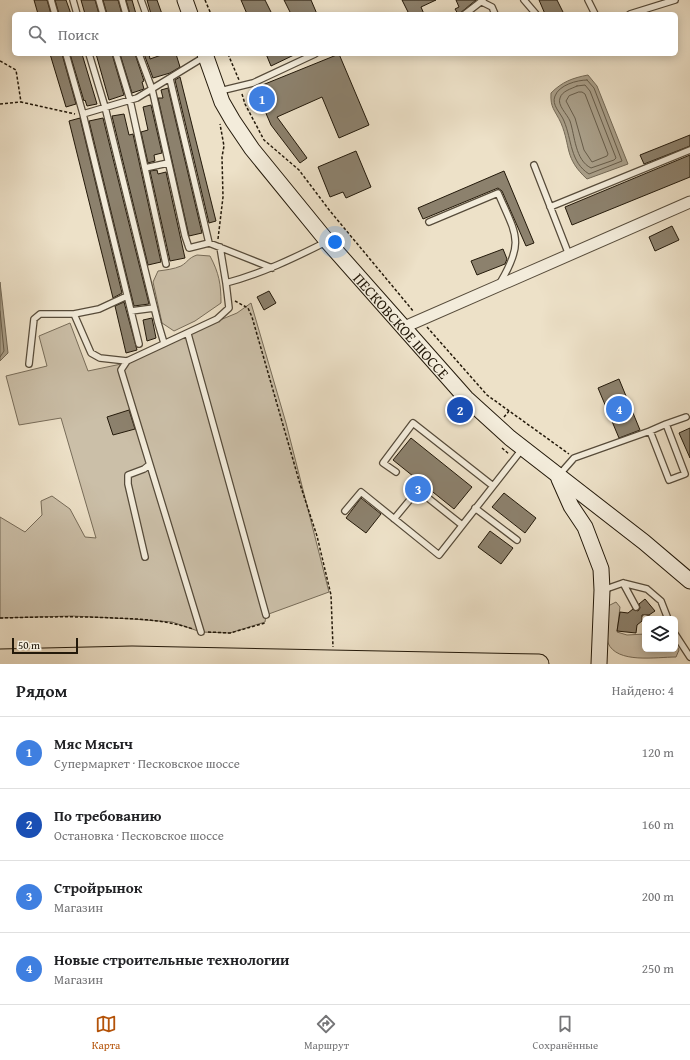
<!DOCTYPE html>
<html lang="ru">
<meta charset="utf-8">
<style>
:root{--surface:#fff;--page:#f6f6f6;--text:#202124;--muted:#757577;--line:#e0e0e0;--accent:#b45309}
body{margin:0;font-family:"Gentium Book Plus",serif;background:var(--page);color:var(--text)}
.controls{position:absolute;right:12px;bottom:12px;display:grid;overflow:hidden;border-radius:6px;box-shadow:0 2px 10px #0003}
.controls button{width:36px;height:36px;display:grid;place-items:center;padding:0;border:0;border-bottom:1px solid var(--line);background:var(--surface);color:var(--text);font:20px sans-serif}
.scale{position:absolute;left:12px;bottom:10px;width:66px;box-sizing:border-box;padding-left:4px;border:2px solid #23190a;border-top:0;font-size:11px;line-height:14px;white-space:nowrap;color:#23190a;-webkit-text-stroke:3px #f3ecdb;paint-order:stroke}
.you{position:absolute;left:335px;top:242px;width:14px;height:14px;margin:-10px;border:3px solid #fff;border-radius:50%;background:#1a73e8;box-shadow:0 0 0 6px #1a73e833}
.badge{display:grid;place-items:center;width:26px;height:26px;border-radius:50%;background:var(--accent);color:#fff;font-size:13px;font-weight:700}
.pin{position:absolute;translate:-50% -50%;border:2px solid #fff;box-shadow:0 1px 4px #0006}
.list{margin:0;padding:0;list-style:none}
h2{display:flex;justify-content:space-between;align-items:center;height:52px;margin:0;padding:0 16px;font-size:17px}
h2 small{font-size:13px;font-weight:400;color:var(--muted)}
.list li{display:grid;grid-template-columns:26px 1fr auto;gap:12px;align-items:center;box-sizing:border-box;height:72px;padding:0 16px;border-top:1px solid var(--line)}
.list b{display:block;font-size:15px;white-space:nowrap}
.list p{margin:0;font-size:13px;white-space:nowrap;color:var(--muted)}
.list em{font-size:13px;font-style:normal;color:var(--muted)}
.icon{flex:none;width:22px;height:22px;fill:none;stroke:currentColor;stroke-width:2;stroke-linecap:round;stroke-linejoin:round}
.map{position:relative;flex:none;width:690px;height:664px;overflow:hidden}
.search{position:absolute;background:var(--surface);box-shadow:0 2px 10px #0003;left:12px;right:12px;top:12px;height:44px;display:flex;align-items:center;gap:10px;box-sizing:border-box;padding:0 14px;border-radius:6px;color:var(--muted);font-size:15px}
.sheet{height:340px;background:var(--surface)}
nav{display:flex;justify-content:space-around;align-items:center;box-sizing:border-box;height:56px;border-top:1px solid var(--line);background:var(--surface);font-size:11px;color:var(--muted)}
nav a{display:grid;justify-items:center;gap:2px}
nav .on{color:var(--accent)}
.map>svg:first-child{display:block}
.green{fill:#cbbfa8;stroke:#776c59}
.water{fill:#a89d87;stroke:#736855}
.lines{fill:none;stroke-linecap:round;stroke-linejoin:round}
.shore{stroke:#665b48;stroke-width:1}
.building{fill:#8c816d;stroke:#23190a}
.lane-casing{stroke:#564b3a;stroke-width:8}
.street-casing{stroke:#564b3a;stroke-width:13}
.secondary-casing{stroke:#23190a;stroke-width:17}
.highway-casing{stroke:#23190a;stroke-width:21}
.path{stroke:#23190a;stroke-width:1.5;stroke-dasharray:3 2;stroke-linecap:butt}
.lane{stroke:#f3ecdb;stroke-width:5.5}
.street{stroke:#f3ecdb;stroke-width:11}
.secondary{stroke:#f3ecdb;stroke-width:15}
.highway{stroke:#ede1c8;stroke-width:19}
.labels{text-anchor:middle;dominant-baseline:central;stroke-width:3;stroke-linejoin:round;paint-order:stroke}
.street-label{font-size:15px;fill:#23190a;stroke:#f3ecdb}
</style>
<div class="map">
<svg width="690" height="664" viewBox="0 0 690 664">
<rect width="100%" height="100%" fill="#ede1c8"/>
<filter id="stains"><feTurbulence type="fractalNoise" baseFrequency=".005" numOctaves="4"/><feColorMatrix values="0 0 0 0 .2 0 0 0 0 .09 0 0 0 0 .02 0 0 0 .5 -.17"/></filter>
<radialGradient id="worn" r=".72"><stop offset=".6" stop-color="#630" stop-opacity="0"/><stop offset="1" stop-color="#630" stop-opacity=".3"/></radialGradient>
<path class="green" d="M 197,255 L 210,256 C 219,273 221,284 221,303 L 195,321 L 174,331 L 162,323 L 153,282 L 158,271 C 166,270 174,269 181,266 C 188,262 188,258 197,255 Z
M 251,303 L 286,423 L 329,592 L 266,615 L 265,622 L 230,633 L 201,632 L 172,622 L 132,619 L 72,616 L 0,618 L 0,517 L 25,532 L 42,515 L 41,501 L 52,496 L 70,509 L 85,537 L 96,538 L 61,418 L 19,425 L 6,376 L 47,366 L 39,336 L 70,323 L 88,371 L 126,363 L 164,343 L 237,313 Z
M 616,602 L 620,607 L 617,632 L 627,635 L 645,634 L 645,649 L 675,649 L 675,641 L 679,650 L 676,657 C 656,657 617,664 608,643 C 605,635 608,615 608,606 Z"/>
<path class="water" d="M 588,75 L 597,86 L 628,164 L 587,179 C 564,158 571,147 561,123 C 555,110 550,108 551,93 C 562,82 572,78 588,75 Z
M 0,282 L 8,353 L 0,361 Z"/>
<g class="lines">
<path class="shore" d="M 587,80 L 594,88 L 622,161 L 589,174 C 570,162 572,140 564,121 C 561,113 551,105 555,96 C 559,85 577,80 587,80 Z
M 577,86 L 585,85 L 590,91 L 616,158 L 614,160 L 591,168 C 575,160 575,136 570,121 C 567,114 557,105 560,98 C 562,91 571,89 577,86 Z
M 579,92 L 582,92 L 585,94 L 608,154 L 607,156 L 592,162 L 584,150 L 575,118 L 566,101 L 569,96 Z
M 0,311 L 4,351 L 0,357"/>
</g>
<path class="building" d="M 34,0 L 47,0 L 51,14 L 38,14 Z
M 55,0 L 66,0 L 71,14 L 59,14 Z
M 81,0 L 95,0 L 99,14 L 85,14 Z
M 103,0 L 118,0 L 122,14 L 107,14 Z
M 126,0 L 132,0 L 136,14 L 130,14 Z
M 147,0 L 157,0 L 162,14 L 151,14 Z
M 241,0 L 265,0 L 272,14 L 247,14 Z
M 284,0 L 311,0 L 317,14 L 291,14 Z
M 402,0 L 436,0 L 421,7 L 424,14 L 409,14 Z
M 456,0 L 476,0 L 459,14 L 458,14 L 455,9 L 459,7 Z
M 539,0 L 557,0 L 564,14 L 545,14 Z
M 50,54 L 62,54 L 76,104 L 66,107 Z
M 70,54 L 82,54 L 97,104 L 87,106 L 85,100 L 84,101 Z
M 96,54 L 112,54 L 124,95 L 109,100 Z
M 120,54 L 135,54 L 144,81 L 142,82 L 144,89 L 132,93 Z
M 144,54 L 149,54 L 150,59 L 164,54 L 176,54 L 180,67 L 170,73 L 153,78 Z
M 266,54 L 296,54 L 271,66 Z
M 339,54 L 369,125 L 339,138 L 322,97 L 277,117 L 307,158 L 300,163 L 271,125 L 255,88 Z
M 180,77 L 216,221 L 209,223 L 175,80 Z
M 168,88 L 202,233 L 189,236 L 158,98 L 163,98 L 161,90 Z
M 151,105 L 162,153 L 154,155 L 155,161 L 148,163 L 141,132 L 148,130 L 143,107 Z
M 124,114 L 129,135 L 133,134 L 161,262 L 148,265 L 112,116 Z
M 80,118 L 122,293 L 113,298 L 69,121 Z
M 103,118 L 140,268 L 149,304 L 134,306 L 89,121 Z
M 690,135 L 690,146 L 644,164 L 640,155 Z
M 356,151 L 371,187 L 346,198 L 343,192 L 330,197 L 318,167 Z
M 690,155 L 690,177 L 572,225 L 565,207 Z
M 157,170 L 158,174 L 166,172 L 185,258 L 170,261 L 150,171 Z
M 504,171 L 534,243 L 526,246 L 502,191 L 498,188 L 423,219 L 418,208 Z
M 672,226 L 679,240 L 655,251 L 649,237 Z
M 503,249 L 507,259 L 505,264 L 477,275 L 471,261 Z
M 269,291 L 276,303 L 264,310 L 257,297 Z
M 124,302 L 137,350 L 126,353 L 115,306 Z
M 152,318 L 156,338 L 147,341 L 143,320 Z
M 619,379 L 640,430 L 619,438 L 598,388 Z
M 129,410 L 135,429 L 113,435 L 107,417 Z
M 690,428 L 690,458 L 679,433 Z
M 411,438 L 472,487 L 454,509 L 393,460 Z
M 504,493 L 536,518 L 525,533 L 492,507 Z
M 361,498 L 381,514 L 366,533 L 346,518 Z
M 490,531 L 513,548 L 501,564 L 478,547 Z
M 645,599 L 655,611 L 649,615 L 642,615 L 642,621 L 637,625 L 636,633 L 617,631 L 620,612 L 628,613 L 633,609 L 638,611 L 640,608 L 639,604 Z"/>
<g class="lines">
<g class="lane-casing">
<path id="lane" d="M 51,0 L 55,14
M 73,0 L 77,14
M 99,0 L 103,14
M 122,0 L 126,14
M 141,0 L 146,14
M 524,0 L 536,14
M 588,0 L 595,14
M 482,2 L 492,7 L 495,14
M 465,14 L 483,0
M 630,14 L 675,0
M 66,54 L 83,114 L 139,344
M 89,54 L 105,107 L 158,323 L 164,343
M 116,54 L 130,100 L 166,264
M 139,54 L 152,89 L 185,236 L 189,248 L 209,243 L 272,268
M 170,79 L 209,243
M 220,91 L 253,83 L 315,54
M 83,114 L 137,98 L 204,57
M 534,165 L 569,255
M 145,168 L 168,163
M 550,207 L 690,150
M 429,222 L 498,193 C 516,235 525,241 500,283
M 220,247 L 226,283
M 131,311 L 154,308
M 74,314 L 99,309 L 127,296
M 188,334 L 266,615
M 127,361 L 121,370 L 201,632
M 29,364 L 34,319 L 40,314 L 74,314 L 91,353 L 100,358 L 127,361 L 217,319 L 229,308 L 226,283 C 261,274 294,258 326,242
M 650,431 L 666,424
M 396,472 L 383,463 L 413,423 L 493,486
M 559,475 L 574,458 L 650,431 L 669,480 L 685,474 L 666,424 L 686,417
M 475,508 L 517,540
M 345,511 L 361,492 L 439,555 L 523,448
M 394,519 L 418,490 L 462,525
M 145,557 L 128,484 L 128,475 L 144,469 L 149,465
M 623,583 L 636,607
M 603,590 L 623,583 L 647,589 L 661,601 L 668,619
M 645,618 L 648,619
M 675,634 L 690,657"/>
</g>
<g class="street-casing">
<path id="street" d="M 402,328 L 690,202"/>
</g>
<g class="secondary-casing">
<g id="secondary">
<path d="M 185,0 L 190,14"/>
<path id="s1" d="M 205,54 L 222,102 L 233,121 L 252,149 L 327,241 L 466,398 L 510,438 L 644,542 L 690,581"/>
<path d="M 559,479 L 571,506 L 585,527 L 601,569 L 602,590 L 599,664"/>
</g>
</g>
<g class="highway-casing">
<path id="highway" d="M 0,659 L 132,656 L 539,664"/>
</g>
<path class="path" d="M 205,0 L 211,14
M 228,54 L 239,80
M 0,61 L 16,70 L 21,102 L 75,114
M 242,94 L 245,104 L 264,140 L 299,170 L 330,211 L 414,312
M 0,104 L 21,102
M 218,239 L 223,197 L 222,157 L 224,146 L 220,124
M 235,301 L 248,308 L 252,317 L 300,484 L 317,536 L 331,595 L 333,647
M 427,327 L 487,395 L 569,454
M 504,417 L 509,411
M 502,448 L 509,454
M 0,618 C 38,617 76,616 114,618 C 141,619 166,620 193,629
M 208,632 L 230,633 L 265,623"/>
<use href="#lane" class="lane"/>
<use href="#street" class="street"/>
<use href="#secondary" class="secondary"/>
<use href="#highway" class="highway"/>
</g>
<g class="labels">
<g class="street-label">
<text stroke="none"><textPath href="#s1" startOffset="338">ПЕСКОВСКОЕ ШОССЕ</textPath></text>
</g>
</g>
<rect width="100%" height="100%" filter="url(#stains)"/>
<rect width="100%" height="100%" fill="url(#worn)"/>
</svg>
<div class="controls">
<button><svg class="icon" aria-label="layers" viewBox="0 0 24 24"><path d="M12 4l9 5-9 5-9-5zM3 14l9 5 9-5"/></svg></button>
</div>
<div class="scale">50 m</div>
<div class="you"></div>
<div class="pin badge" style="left:262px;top:99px;background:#3f7fe0">1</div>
<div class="pin badge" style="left:460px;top:410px;background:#1a4fb4">2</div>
<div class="pin badge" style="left:418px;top:489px;background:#3f7fe0">3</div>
<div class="pin badge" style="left:619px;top:409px;background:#3f7fe0">4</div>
<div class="search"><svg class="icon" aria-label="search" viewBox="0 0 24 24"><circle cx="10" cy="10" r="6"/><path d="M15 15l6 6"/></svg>Поиск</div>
</div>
<section class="sheet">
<h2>Рядом<small>Найдено: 4</small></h2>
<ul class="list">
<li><span class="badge" style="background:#3f7fe0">1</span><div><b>Мяс Мясыч</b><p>Супермаркет · Песковское шоссе</p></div><em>120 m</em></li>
<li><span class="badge" style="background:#1a4fb4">2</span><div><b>По требованию</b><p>Остановка · Песковское шоссе</p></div><em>160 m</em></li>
<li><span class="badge" style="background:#3f7fe0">3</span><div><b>Стройрынок</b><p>Магазин</p></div><em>200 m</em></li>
<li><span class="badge" style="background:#3f7fe0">4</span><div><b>Новые строительные технологии</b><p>Магазин</p></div><em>250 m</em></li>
</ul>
</section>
<nav>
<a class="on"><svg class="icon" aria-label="map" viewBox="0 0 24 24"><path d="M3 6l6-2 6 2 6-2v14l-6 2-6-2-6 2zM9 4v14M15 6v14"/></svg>Карта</a>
<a><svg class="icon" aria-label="directions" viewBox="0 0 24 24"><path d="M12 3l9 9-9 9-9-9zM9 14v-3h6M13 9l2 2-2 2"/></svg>Маршрут</a>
<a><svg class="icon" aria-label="saved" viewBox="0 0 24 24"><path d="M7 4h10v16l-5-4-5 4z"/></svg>Сохранённые</a>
</nav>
